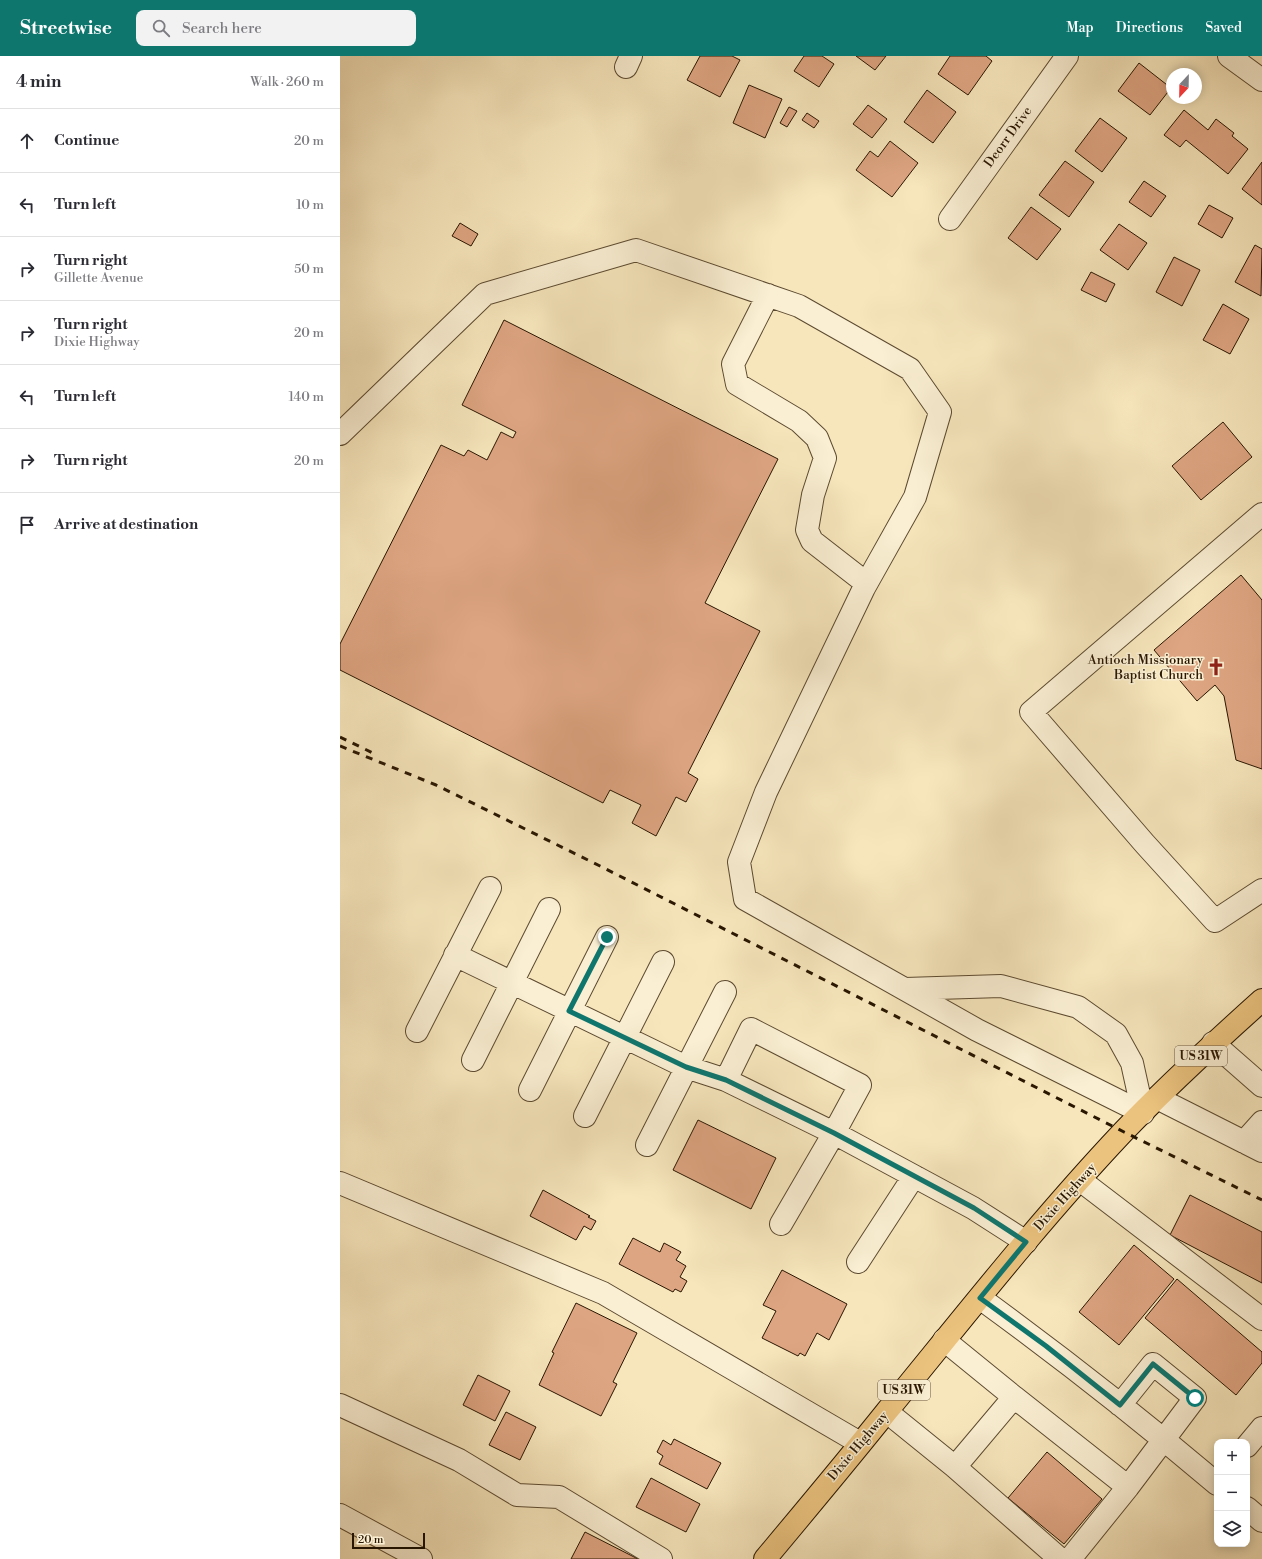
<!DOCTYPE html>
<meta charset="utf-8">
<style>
:root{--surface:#fff;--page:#f2f2f3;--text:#2b2b33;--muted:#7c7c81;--line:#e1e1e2;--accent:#0f766e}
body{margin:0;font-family:"Libre Bodoni",serif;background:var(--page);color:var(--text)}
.controls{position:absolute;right:12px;bottom:12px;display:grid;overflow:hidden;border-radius:8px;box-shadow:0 2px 10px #0003}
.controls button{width:36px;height:36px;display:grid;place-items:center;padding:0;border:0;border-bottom:1px solid var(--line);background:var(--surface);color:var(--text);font:20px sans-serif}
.compass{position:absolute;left:826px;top:12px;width:36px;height:36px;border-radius:50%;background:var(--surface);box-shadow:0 2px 10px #0003;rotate:202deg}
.scale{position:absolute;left:12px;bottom:10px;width:73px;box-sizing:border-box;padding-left:4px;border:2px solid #291601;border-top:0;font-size:11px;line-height:14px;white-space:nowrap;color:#291601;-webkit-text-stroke:3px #faefd3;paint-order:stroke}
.stop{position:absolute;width:12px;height:12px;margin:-9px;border:3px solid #0f766e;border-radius:50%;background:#fff}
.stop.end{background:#0f766e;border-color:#fff;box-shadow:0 1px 4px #0008}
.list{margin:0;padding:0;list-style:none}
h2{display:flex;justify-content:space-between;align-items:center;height:52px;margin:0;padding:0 16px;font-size:17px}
h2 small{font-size:13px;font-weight:400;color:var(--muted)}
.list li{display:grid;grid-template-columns:26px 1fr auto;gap:12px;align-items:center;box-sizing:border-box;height:64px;padding:0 16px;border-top:1px solid var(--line)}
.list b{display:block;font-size:15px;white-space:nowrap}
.list p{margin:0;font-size:13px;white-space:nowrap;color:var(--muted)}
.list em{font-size:13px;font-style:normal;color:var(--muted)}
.icon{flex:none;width:22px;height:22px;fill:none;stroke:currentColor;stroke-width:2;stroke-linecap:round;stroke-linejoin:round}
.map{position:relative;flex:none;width:922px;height:1503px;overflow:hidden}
header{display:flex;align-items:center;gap:24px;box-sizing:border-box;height:56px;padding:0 20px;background:var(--accent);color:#fff}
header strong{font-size:19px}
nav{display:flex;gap:22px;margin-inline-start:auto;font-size:14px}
.search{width:280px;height:36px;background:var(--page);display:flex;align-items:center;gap:10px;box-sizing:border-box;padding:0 14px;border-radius:8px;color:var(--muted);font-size:15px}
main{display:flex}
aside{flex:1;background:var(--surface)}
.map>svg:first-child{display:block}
.building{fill:#dea582;stroke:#291601}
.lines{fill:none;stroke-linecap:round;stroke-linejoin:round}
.minor-casing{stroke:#5c4a30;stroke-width:24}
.major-casing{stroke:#291601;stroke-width:24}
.minor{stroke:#faefd3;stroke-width:22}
.major{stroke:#ecc37e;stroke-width:22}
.rail{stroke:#291601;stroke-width:3;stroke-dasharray:7 7;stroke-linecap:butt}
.route{stroke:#0f766e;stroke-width:5}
.labels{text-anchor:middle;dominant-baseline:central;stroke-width:3;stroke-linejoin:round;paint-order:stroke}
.shield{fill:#faefd3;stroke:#685740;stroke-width:1}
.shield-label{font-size:12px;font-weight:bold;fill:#291601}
.street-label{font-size:13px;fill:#291601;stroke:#faefd3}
.poi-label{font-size:13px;fill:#291601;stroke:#faefd3;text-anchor:end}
</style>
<header>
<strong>Streetwise</strong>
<div class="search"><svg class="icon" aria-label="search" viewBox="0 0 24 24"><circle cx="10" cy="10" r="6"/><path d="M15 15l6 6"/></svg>Search here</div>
<nav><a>Map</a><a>Directions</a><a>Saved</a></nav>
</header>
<main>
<aside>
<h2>4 min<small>Walk · 260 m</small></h2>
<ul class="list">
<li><svg class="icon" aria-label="ahead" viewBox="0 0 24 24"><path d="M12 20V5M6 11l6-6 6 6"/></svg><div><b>Continue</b></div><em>20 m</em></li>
<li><svg class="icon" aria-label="left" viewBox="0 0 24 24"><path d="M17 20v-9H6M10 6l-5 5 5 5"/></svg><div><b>Turn left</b></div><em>10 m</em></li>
<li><svg class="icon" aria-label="right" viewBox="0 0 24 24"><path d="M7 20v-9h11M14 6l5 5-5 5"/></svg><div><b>Turn right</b><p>Gillette Avenue</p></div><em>50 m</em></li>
<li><svg class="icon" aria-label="right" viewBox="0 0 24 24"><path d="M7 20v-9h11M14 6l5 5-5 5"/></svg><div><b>Turn right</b><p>Dixie Highway</p></div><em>20 m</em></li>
<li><svg class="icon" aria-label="left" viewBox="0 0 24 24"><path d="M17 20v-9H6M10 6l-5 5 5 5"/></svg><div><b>Turn left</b></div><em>140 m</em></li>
<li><svg class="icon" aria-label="right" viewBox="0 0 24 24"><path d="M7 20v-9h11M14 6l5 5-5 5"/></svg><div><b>Turn right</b></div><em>20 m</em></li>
<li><svg class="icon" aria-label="arrive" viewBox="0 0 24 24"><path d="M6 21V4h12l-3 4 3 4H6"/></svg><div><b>Arrive at destination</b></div></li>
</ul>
</aside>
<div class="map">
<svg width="922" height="1503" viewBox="0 0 922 1503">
<rect width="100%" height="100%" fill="#f7e6bc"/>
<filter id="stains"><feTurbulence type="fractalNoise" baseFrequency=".005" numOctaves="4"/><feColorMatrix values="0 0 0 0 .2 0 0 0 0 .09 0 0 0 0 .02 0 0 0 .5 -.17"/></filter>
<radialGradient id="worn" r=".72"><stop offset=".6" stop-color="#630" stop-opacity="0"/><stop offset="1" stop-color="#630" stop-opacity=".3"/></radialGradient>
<path class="building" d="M 360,0 L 392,0 L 400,4 L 380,41 L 347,24 Z
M 464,0 L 482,0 L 494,8 L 479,31 L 454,15 Z
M 516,0 L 546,0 L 535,14 Z
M 610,0 L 646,0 L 652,5 L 628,39 L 598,18 Z
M 799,7 L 831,32 L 810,59 L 778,35 Z
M 409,29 L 442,43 L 425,82 L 393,67 Z
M 587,34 L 616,56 L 593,87 L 564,66 Z
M 528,49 L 547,63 L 532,82 L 513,68 Z
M 449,51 L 457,55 L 447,71 L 440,67 Z
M 844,54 L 868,74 L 876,63 L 894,77 L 892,80 L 908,93 L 888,118 L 846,84 L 840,91 L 824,79 Z
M 467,57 L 479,65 L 474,72 L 462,64 Z
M 760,62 L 787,82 L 762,116 L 735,95 Z
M 550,85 L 578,107 L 552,141 L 516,114 L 530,95 L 538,101 Z
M 725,105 L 754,126 L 729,161 L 699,139 Z
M 922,106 L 922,149 L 902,133 Z
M 804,125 L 826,140 L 811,161 L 789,146 Z
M 869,149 L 893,162 L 882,182 L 858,168 Z
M 691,151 L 721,173 L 697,204 L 668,182 Z
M 120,167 L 138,178 L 131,190 L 112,180 Z
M 779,168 L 807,187 L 788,214 L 760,194 Z
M 915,189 L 922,193 L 921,240 L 895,226 Z
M 834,201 L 860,214 L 842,250 L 816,236 Z
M 751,216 L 775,228 L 766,246 L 741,234 Z
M 883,248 L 909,263 L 890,298 L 863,284 Z
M 164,264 L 438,403 L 365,547 L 420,575 L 348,717 L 358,723 L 346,746 L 336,741 L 316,780 L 292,767 L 301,749 L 270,734 L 263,747 L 0,614 L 0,588 L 101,389 L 124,400 L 128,394 L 147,404 L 161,376 L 173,382 L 176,376 L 122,349 Z
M 883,366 L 912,401 L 861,444 L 832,410 Z
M 901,519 L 922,544 L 922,713 L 896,704 L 884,640 L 875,629 L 857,645 L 814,594 Z
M 358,1064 L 436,1102 L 411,1153 L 333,1114 Z
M 203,1134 L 250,1160 L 248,1161 L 256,1165 L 251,1174 L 244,1170 L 236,1184 L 190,1160 Z
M 850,1139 L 922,1176 L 922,1227 L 830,1179 Z
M 293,1182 L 320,1196 L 324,1187 L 341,1196 L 336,1204 L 346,1210 L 340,1221 L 347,1225 L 341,1236 L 335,1233 L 333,1236 L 279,1208 Z
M 794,1189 L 834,1223 L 779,1289 L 739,1256 Z
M 442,1214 L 507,1248 L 489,1284 L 477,1277 L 465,1300 L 460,1297 L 458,1300 L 422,1282 L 436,1255 L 423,1249 Z
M 837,1223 L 922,1296 L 922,1307 L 896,1339 L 805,1262 Z
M 236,1247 L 297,1277 L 273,1326 L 277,1328 L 261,1360 L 199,1329 L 214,1297 L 212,1296 Z
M 138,1319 L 170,1335 L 155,1365 L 123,1349 Z
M 166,1356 L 196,1371 L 180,1404 L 149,1389 Z
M 334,1383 L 381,1407 L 367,1433 L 319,1408 L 323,1400 L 317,1396 L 323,1384 L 331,1389 Z
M 707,1396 L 762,1443 L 724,1488 L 668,1442 Z
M 311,1422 L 360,1448 L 346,1476 L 296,1451 Z
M 245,1476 L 298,1503 L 231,1503 Z"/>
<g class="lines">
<g class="minor-casing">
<path id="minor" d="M 889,0 L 922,24
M 286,11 L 291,0
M 610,163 L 727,0
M 428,239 L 393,308 L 397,328 L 459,365 L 477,382 L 485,402 L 473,439 L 467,474 L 472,485 L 526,527
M 0,378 L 145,238 L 296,194 L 459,250 L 570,313 L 600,356 L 575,441 L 524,532 L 426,736 L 399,806 L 405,843 L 637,974 L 803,1057
M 922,458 L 691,656 L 805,788 L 875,865 L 922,834
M 115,899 L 346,1011 L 386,1024 L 494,1077 L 633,1152 L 686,1186
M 565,933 L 661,930 L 738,951 L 776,978 L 792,1007 L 803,1057
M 77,975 L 150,832
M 873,987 L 922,1030
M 133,1004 L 209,853
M 386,1024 L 411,973 L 520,1029 L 494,1077 L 441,1168
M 190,1034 L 267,881
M 817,1042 L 922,1095
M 245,1060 L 323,906
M 904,1086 L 922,1066
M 307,1089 L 385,936
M 740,1124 L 922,1263
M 0,1127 L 263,1237 L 520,1387
M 518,1206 L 574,1120
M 640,1242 C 721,1301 800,1363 877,1428
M 604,1284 L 674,1341
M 0,1349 L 119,1404 L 177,1439 L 219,1441 L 321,1503
M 547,1356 L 615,1411 L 720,1503
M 907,1390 L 922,1372
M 615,1411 L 674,1341 L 788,1431 L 855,1342 L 813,1308 L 780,1349
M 907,1452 L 922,1465
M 0,1459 L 81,1503
M 730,1503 L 788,1431"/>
</g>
<g class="major-casing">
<path id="major" d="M 425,1503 C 466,1454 507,1405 547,1355 C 624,1261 699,1165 783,1076 C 827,1030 874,987 922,944"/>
</g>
<use href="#minor" class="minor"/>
<use href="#major" class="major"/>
<path class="rail" d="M 0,681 L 37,699
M 0,690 L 96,729 L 260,810 L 784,1076 L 922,1144"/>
</g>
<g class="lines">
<path class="route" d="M 267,881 L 229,955 L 346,1011 L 386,1024 L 494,1077 L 634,1152 L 686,1186 L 640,1242 L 706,1290 L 780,1349 L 813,1308 L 855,1342"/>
</g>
<defs>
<g id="church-bare" transform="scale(1.38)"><path d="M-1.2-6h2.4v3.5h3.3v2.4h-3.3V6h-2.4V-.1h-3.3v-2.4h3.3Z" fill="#8f2418" stroke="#faefd3" stroke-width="2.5" paint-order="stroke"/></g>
</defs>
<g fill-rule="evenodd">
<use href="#church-bare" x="876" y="611"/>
</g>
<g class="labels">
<g class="shield">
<rect x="835" y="990" width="52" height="20" rx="3"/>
<rect x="538" y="1324" width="52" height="20" rx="3"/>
</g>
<g class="shield-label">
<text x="861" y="1000">US 31W</text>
<text x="564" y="1334">US 31W</text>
</g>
<g class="street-label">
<text transform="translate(668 81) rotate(-54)">Deorr Drive</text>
<text transform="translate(725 1141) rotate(-48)">Dixie Highway</text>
<text transform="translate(518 1390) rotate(-50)">Dixie Highway</text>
</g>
<g class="poi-label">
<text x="863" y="604">Antioch Missionary<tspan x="863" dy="15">Baptist Church</tspan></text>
</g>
</g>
<rect width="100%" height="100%" filter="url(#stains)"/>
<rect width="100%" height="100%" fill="url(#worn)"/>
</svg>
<div class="controls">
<button>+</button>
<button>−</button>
<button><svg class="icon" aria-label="layers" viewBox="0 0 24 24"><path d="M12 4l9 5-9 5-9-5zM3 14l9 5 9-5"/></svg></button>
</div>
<svg class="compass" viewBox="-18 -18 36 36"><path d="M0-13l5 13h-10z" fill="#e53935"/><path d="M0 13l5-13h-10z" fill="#7c7c81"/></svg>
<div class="scale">20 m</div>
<div class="stop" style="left:855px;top:1342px"></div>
<div class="stop end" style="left:267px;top:881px"></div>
</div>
</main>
